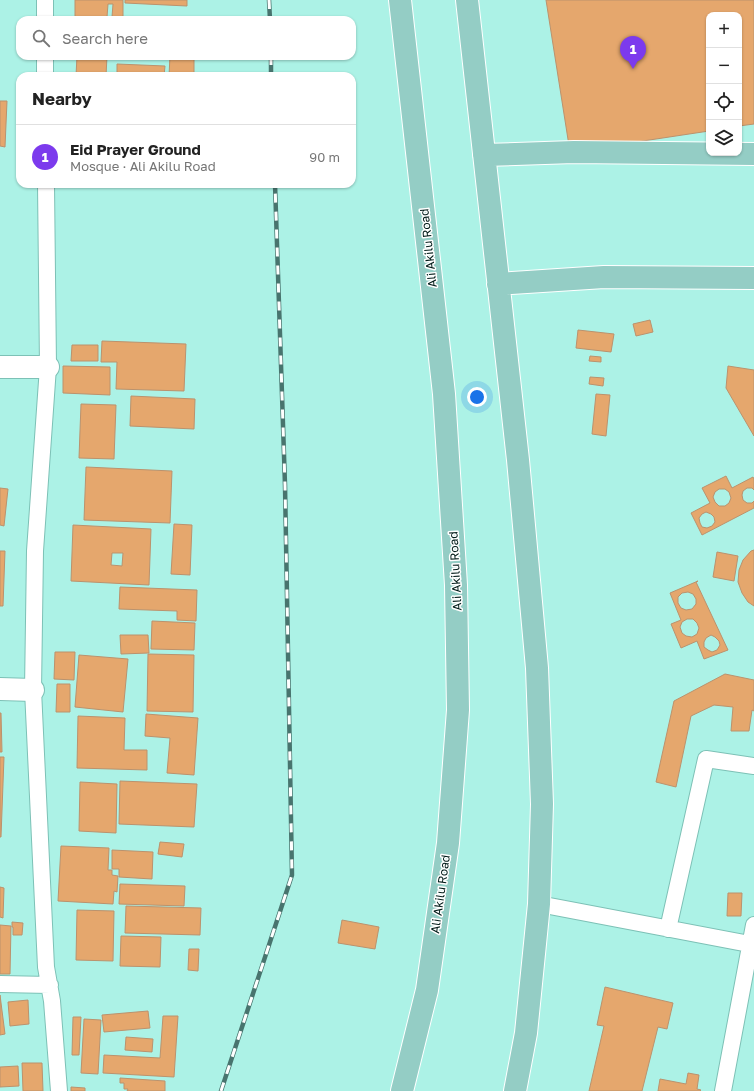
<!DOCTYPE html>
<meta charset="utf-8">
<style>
:root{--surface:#fff;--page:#f2f2f2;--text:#222;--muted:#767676;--line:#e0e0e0;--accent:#7c3aed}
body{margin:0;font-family:"Golos Text",sans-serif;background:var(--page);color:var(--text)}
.controls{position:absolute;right:12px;top:12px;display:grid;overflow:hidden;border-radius:8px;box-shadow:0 1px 3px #0004}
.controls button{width:36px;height:36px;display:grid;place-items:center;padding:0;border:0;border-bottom:1px solid var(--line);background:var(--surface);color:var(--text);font:20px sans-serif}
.you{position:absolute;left:477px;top:397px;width:14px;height:14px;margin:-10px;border:3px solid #fff;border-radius:50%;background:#1a73e8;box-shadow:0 0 0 6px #1a73e833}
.badge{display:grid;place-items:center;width:26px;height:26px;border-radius:50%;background:var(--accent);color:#fff;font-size:13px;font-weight:700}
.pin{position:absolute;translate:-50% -33px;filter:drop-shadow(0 1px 2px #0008)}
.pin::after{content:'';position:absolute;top:21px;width:14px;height:12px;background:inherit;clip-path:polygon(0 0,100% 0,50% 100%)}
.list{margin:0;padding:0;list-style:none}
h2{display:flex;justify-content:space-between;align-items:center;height:52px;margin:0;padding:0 16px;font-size:17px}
h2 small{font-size:13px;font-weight:400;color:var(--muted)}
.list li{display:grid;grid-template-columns:26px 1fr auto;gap:12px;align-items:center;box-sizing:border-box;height:64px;padding:0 16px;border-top:1px solid var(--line)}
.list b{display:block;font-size:15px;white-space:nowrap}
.list p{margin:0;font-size:13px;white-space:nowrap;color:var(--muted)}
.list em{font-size:13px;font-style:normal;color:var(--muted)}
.icon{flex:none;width:22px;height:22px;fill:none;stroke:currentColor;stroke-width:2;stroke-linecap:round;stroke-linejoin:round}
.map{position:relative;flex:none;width:754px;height:1091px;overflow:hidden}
.search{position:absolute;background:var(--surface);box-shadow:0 1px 3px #0004;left:16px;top:16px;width:340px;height:44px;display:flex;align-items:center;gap:10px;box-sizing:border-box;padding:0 14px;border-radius:12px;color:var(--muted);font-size:15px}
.panel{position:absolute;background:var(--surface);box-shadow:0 1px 3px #0004;left:16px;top:72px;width:340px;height:116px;border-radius:12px}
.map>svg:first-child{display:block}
.building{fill:#e5a76d;stroke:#bb926d;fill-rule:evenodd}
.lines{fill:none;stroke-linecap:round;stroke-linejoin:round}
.lane-casing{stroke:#7dc1b6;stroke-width:18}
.street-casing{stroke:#7dc1b6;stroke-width:24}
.primary-casing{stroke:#fff;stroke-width:24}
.lane{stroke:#fff;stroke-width:16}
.street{stroke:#fff;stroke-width:22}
.primary{stroke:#94cdc5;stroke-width:22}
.rail-casing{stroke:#48746e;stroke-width:4.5}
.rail{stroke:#fff;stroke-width:3;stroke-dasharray:9;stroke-linecap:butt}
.labels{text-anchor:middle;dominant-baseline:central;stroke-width:3;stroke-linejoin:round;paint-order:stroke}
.street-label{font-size:12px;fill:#001b18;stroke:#fff}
</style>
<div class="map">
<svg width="754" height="1091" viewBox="0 0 754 1091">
<rect width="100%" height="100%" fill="#acf2e6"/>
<path class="building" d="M 75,0 L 123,0 L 123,20 L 75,20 ZM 108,4 L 113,4 L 112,17 L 107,17 Z
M 125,0 L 187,0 L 187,6 L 125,3 Z
M 546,0 L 754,0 L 754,124 L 739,126 L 739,15 L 709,15 L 709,131 L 570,152 Z
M 77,56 L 107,56 L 106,76 L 76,76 Z
M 170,56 L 194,56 L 194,76 L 169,76 Z
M 117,64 L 165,66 L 164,76 L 117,76 Z
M 0,101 L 7,101 L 5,147 L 0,146 Z
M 650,320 L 653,332 L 636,336 L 633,324 Z
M 578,330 L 614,334 L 611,352 L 576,348 Z
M 102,341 L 186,344 L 184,391 L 116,389 L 117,362 L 101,362 Z
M 72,345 L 98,345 L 98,361 L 71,361 Z
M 590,356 L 601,357 L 601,362 L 589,361 Z
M 63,366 L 110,367 L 110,395 L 63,393 Z
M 728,366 L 754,370 L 754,436 L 726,388 Z
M 590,377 L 604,378 L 603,386 L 589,384 Z
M 596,394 L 610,395 L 606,436 L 592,434 Z
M 131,396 L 195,399 L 194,429 L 130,426 Z
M 81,404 L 116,405 L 114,459 L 79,458 Z
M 86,467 L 172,471 L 170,523 L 84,520 Z
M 726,476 L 732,488 L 753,477 L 754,479 L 754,490 L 752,488 L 747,488 L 743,491 L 742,495 L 743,500 L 747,503 L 752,503 L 754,501 L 754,508 L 702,535 L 691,513 L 710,503 L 702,488 ZM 719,489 L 725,489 L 729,492 L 731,498 L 729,503 L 725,506 L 719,506 L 715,502 L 713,497 L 715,492 ZM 706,512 L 711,514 L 714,517 L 715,522 L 712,526 L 707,528 L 702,527 L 700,523 L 699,518 L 702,514 Z
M 0,488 L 8,489 L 4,526 L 0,525 Z
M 174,524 L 192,525 L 190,575 L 171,574 Z
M 73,525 L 151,529 L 149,585 L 71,581 ZM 112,553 L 123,553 L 122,566 L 111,565 Z
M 754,550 L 754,606 L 748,602 L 742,593 L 738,582 L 739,570 L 743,560 L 751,551 Z
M 0,551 L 5,551 L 3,606 L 0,606 Z
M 717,552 L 738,556 L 734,581 L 713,577 Z
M 698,581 L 696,582 L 728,650 L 704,659 L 697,641 L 681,648 L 671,624 L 681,620 L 670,593 ZM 688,592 L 693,594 L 696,599 L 696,604 L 692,609 L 686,610 L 681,608 L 678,603 L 678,597 L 682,593 ZM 687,619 L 693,619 L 697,623 L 699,628 L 697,634 L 692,637 L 686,636 L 682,633 L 680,627 L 682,622 ZM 711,635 L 715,637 L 719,641 L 720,645 L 717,650 L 712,652 L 708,650 L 704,647 L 704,642 L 706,638 Z
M 120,587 L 197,590 L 196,621 L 177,620 L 177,611 L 119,609 Z
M 152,621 L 195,623 L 194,650 L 151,649 Z
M 120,635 L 148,635 L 149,653 L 121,654 Z
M 55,652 L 75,652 L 74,680 L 54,679 Z
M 148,654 L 194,655 L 193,712 L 147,711 Z
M 79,655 L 128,659 L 123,712 L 75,707 Z
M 725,674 L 754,680 L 754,711 L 752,710 L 749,731 L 731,731 L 733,707 L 714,705 L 691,716 L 676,787 L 656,782 L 674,701 Z
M 57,684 L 70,684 L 70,712 L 56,712 Z
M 0,713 L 1,713 L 2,752 L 0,752 Z
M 146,714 L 198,718 L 194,775 L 167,773 L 170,738 L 145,736 Z
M 78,716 L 125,718 L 124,750 L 147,750 L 147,770 L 77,768 Z
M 0,757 L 4,757 L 1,837 L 0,837 Z
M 120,781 L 197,784 L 194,827 L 119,824 Z
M 80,782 L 117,784 L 116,833 L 79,831 Z
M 160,842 L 184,844 L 182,857 L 158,854 Z
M 61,846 L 109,848 L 108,870 L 112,870 L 112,875 L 118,876 L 117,892 L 114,891 L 113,904 L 58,901 Z
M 112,850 L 153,852 L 152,879 L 119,877 L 119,869 L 112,869 Z
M 120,884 L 185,886 L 184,906 L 119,904 Z
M 0,887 L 4,888 L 3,918 L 0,917 Z
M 728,893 L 742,893 L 741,916 L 727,916 Z
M 126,906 L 201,908 L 200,935 L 125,933 Z
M 77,910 L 114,911 L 113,961 L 76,960 Z
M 342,920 L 379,927 L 375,949 L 338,943 Z
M 12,922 L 23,923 L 22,935 L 13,935 L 13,927 L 12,927 Z
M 0,925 L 11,926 L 10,974 L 0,974 Z
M 121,936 L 161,937 L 160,967 L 120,966 Z
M 189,949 L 199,949 L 198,971 L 188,970 Z
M 605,987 L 673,1003 L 667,1029 L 658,1027 L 642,1091 L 589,1091 L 604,1026 L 597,1025 Z
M 0,995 L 5,1034 L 0,1035 Z
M 28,1000 L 29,1024 L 10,1026 L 8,1002 Z
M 148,1011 L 150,1028 L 104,1032 L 102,1015 Z
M 163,1016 L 178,1016 L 174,1077 L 103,1073 L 104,1055 L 160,1058 Z
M 73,1017 L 81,1017 L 79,1055 L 72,1055 Z
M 84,1019 L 101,1020 L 98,1074 L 81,1073 Z
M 126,1037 L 153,1039 L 152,1052 L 125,1050 Z
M 22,1063 L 42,1063 L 43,1091 L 23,1091 Z
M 18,1066 L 19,1086 L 0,1087 L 0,1067 Z
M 688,1073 L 699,1075 L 697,1089 L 701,1090 L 700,1091 L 658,1091 L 660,1079 L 686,1084 Z
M 120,1078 L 165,1081 L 165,1091 L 127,1091 L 128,1089 L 124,1089 L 124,1083 L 120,1083 Z
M 71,1087 L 85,1088 L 85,1091 L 71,1091 Z"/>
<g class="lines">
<g class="lane-casing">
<path id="lane" d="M 45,0 L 45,20
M 45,56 L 45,76
M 46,184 L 48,367 L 35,551 L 33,690 L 46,967 L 52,1001 L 59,1091
M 539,904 L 754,945
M 668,929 L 706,759 L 754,766
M 0,984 L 50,985
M 723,1091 L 754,925"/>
</g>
<g class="street-casing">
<path id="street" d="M 0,367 L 48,367
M 0,689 L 33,690"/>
</g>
<g class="primary-casing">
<path id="primary" d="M 400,0 L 444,394 L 456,585 L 458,710 L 448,843 L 427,990 L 402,1091
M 467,0 L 518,460 L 537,668 L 542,804 L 539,904 L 526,1033 L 515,1091
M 484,155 L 574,152 L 754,154
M 498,284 L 604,277 L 754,278"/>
</g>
<use href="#lane" class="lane"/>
<use href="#street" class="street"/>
<use href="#primary" class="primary"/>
<g class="rail-casing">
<path id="rail" d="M 269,0 L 270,20
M 271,56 L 271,76
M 221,1091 L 292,875 L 285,485 L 275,184"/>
</g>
<use href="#rail" class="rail"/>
</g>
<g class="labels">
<g class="street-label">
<text transform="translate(428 248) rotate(-96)">Ali Akilu Road</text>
<text transform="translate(455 571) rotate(-93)">Ali Akilu Road</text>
<text transform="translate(440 894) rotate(-82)">Ali Akilu Road</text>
</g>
</g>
</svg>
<div class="controls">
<button>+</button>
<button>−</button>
<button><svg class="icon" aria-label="locate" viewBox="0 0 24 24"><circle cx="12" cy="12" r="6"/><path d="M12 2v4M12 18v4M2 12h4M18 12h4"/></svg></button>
<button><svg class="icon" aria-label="layers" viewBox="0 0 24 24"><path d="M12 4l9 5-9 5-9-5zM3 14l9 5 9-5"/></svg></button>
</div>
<div class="you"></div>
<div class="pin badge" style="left:633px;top:69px">1</div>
<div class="search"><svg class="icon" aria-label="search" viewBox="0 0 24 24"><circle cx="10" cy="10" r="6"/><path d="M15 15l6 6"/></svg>Search here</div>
<section class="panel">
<h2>Nearby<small></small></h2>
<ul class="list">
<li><span class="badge">1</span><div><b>Eid Prayer Ground</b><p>Mosque · Ali Akilu Road</p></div><em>90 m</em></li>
</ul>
</section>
</div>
